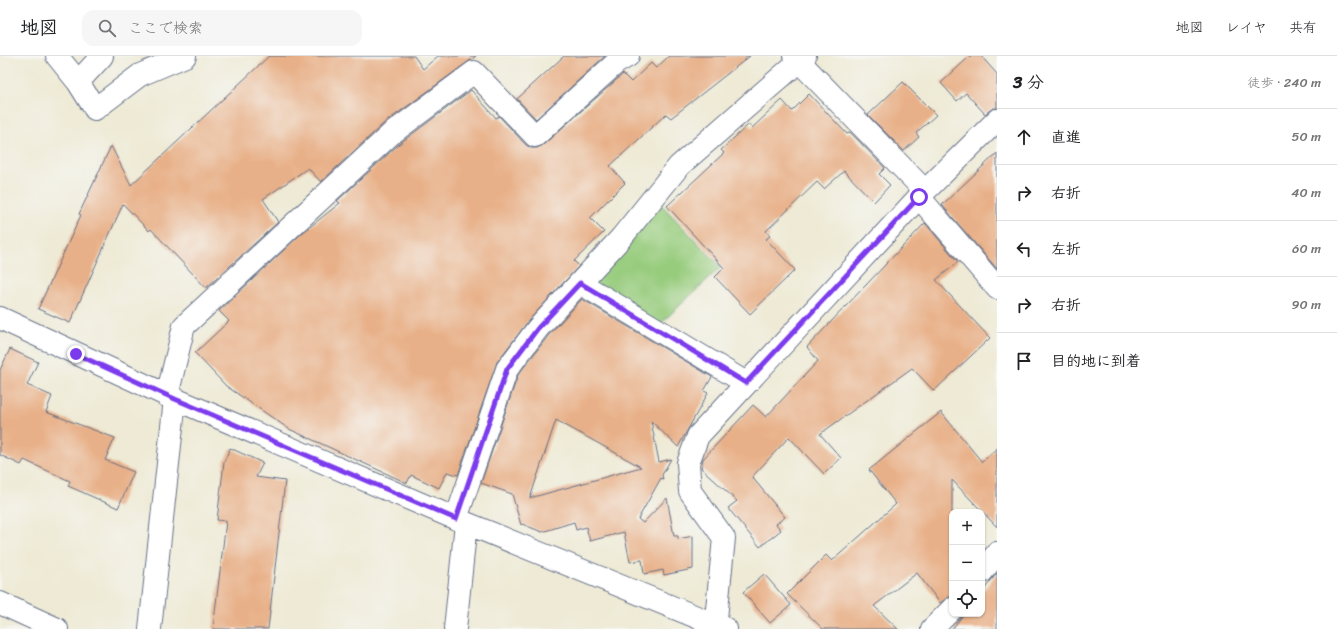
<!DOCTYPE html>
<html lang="ja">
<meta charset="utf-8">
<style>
:root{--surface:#fff;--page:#f6f6f6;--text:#202124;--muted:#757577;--line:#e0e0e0}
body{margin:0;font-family:Sriracha,"Klee One",sans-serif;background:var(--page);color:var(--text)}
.controls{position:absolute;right:12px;bottom:12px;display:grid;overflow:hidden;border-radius:8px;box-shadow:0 1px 3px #0004}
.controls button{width:36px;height:36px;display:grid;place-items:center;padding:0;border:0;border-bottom:1px solid var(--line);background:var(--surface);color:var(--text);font:20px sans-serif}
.stop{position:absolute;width:12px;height:12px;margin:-9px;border:3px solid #7c3aed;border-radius:50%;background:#fff}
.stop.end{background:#7c3aed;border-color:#fff;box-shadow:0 1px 4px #0008}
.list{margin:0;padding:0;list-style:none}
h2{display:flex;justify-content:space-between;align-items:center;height:52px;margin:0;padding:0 16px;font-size:17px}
h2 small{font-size:13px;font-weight:400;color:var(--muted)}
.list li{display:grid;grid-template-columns:26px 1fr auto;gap:12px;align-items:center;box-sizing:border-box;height:56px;padding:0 16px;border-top:1px solid var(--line)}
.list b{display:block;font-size:15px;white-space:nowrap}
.list em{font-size:13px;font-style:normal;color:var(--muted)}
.icon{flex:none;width:22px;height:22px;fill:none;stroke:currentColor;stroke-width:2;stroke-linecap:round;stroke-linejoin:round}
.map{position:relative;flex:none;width:997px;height:573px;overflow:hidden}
header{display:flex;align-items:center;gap:24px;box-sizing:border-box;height:56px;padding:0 20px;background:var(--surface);border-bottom:1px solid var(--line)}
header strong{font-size:19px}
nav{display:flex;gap:22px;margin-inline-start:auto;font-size:14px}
.search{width:280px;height:36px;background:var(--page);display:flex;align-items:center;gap:10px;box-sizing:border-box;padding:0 14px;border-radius:12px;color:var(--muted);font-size:15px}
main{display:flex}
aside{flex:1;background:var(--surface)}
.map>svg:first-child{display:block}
.green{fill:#97cc7d;stroke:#597e6e}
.building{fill:#e8b088;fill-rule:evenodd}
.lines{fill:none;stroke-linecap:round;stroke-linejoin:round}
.minor-casing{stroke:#657088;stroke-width:24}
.minor{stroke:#fff;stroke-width:22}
.route{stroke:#7c3aed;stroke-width:5}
</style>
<header>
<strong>地図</strong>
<div class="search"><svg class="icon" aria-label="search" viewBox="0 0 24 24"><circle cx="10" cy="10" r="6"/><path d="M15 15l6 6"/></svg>ここで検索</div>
<nav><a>地図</a><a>レイヤ</a><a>共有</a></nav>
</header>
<main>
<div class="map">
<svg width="997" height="573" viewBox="0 0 997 573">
<rect width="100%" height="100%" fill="#f6f6f2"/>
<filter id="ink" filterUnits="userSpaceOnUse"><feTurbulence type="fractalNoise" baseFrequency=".025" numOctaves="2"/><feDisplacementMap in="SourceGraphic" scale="8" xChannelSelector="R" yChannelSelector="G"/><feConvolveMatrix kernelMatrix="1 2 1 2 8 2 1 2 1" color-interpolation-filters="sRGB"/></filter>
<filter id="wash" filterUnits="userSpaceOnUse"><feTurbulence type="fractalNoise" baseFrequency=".012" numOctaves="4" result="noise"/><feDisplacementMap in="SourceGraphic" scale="16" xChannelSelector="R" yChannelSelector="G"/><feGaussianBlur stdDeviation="0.9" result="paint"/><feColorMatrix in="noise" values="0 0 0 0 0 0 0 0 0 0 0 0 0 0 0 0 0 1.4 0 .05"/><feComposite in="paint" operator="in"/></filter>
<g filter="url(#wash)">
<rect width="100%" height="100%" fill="#eeead5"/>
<path class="green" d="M 659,146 L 721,211 L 659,269 L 588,226 Z"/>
<g id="blocks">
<path class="building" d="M 269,0 L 414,0 L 423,13 L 438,0 L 476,0 L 383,68 L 321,126 L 308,112 L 263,143 L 278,166 L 206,232 L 151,173 L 149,175 L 123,148 L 70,267 L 38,253 L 81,159 L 79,158 L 111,90 L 131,129 Z
M 564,0 L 605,0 L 536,63 L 517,43 Z
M 669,0 L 750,0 L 671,62 L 666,58 L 610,110 L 625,127 L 590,162 L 604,176 L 574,205 L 579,210 L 529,264 L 497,306 L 458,419 L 447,416 L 439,432 L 411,419 L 407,427 L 289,373 L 226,330 L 195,297 L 229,265 L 219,255 L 301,178 L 340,147 L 337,145 L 399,88 L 471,34 L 496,62 L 499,60 L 526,89 L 531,92 L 537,92 L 543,89 L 623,18 L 631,26 L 651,7 L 656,12 Z
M 970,0 L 981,0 L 997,18 L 997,52 L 993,52 L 985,58 L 966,37 L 957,45 L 941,27 Z
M 903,26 L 936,59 L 916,77 L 919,81 L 904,95 L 868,59 Z
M 809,38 L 847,78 L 850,76 L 885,112 L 879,118 L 890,129 L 874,146 L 844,115 L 824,133 L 817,126 L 766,175 L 770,180 L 766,183 L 795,214 L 750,258 L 715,221 L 724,212 L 667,150 L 724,97 L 721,94 L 749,68 L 752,72 L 782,44 L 792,55 Z
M 997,97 L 997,213 L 942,149 Z
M 925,167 L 958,206 L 936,224 L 990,282 L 934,335 L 912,312 L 820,378 L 841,402 L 824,418 L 789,381 L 752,421 L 785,461 L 776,468 L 781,474 L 760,491 L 728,452 L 737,445 L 701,412 L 703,403 L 753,349 L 766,361 L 818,305 L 807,291 Z
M 582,243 L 712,321 L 704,335 L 708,337 L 678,391 L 651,365 L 659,406 L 671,403 L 662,419 L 663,423 L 661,422 L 638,463 L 643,467 L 667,442 L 674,480 L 678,480 L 678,483 L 693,480 L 693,513 L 664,519 L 663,514 L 644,518 L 642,504 L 630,506 L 624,476 L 590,485 L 586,471 L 576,474 L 574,466 L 542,476 L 522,468 L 521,469 L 512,438 L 481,427 L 518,319 L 548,280 ZM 556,364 L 641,411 L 530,442 Z
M 10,293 L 38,306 L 27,329 L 52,340 L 46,356 L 115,382 L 105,404 L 134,416 L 118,452 L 68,430 L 70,425 L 24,404 L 21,409 L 0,399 L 0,314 Z
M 941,356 L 982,406 L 997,392 L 997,471 L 952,424 L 952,541 L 948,541 L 940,547 L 917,517 L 874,550 L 898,573 L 823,573 L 787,538 L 826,499 L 832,505 L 896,448 L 869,414 Z
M 230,392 L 263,407 L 256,421 L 285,425 L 268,573 L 213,573 L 226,465 L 217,464 L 224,406 Z
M 997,517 L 997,573 L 952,573 L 964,558 L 982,558 L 982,536 Z
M 764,518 L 791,549 L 770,567 L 743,536 Z"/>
</g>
</g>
<g filter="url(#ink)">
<use href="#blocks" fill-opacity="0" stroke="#657088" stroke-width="1"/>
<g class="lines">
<g class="minor-casing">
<path id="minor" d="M 57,0 L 78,26 L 95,53 L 140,19 L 185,0
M 794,0 L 925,135
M 78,26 L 102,0
M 919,141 L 997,232
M 580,227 L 746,327
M 0,262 L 175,343 L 466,467 L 726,573
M 167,340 L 184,270 L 391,78 L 474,16 L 535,80 L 616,7 L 628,0
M 456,463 L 507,313 L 538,272 L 621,182 L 679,110 L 805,0
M 982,516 L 997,497
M 0,547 L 57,573
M 150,573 L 175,343
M 455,573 L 466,467
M 715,573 L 724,482 L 690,435 L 688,407 L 698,380 L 919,141 L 997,64
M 932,573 L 952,553"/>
</g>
<use href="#minor" class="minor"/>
</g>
</g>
<g class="lines" filter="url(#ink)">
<path class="route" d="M 76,298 L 175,343 L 456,463 L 507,313 L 538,272 L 580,227 L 746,327 L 919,141"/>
</g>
</svg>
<div class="controls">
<button>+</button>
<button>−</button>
<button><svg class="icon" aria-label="locate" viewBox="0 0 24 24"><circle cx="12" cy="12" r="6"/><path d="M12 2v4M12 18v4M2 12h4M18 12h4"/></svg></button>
</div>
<div class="stop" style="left:919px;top:141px"></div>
<div class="stop end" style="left:76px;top:298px"></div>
</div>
<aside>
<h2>3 分<small>徒歩 · 240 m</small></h2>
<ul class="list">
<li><svg class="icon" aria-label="ahead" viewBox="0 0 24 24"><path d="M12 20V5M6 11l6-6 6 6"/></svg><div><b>直進</b></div><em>50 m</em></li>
<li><svg class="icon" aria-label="right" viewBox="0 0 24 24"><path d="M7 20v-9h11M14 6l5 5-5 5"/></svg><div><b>右折</b></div><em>40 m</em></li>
<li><svg class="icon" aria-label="left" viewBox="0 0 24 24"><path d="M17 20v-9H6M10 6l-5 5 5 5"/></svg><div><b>左折</b></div><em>60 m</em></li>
<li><svg class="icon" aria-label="right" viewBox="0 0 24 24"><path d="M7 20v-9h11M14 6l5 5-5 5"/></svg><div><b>右折</b></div><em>90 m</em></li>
<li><svg class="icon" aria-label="arrive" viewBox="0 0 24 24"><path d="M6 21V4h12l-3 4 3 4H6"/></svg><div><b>目的地に到着</b></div></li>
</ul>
</aside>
</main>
